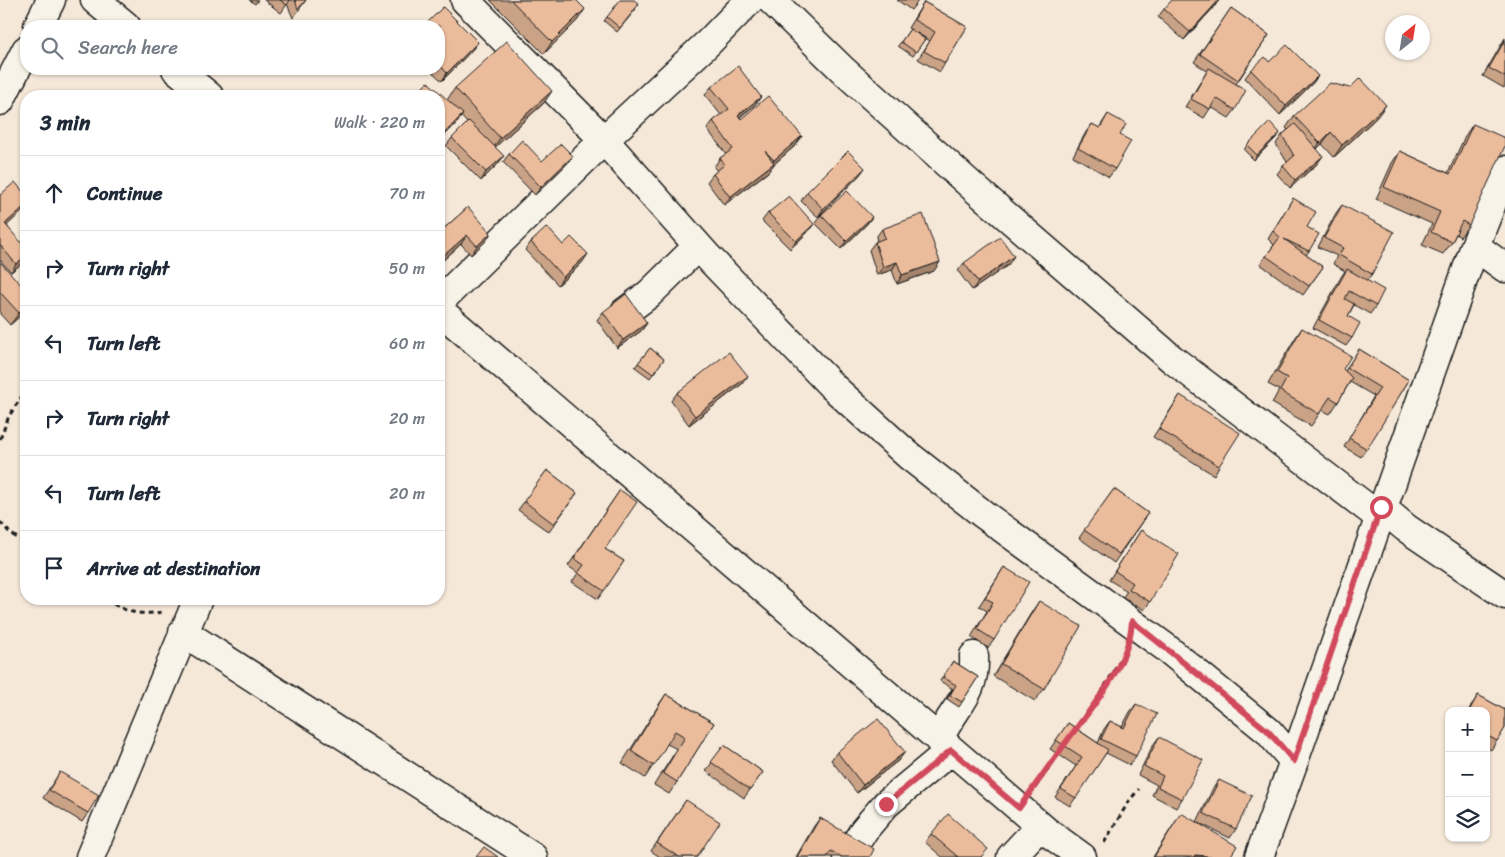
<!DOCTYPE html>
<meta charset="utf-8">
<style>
:root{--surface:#fff;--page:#f2f2f3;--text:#1f2937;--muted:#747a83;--line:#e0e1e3}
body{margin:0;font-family:Sriracha,sans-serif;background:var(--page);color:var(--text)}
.controls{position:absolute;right:15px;bottom:15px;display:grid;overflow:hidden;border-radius:10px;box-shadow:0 1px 4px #0004}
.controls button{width:45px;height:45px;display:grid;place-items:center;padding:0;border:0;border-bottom:1px solid var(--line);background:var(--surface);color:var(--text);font:25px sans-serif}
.compass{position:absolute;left:1385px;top:15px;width:45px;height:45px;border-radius:50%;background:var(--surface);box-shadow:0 1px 4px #0004;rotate:30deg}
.stop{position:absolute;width:15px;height:15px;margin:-11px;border:4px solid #d1495b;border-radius:50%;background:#fff}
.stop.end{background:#d1495b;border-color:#fff;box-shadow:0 1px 5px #0008}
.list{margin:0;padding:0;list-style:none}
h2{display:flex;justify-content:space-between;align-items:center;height:65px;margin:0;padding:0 20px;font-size:21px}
h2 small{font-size:16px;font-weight:400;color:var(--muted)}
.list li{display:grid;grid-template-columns:32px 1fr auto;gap:15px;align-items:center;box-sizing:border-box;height:75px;padding:0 20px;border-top:1px solid var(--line)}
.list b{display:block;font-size:19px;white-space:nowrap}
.list em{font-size:16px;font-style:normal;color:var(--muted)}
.icon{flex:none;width:28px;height:28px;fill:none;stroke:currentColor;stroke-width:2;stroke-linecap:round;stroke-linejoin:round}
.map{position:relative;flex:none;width:1505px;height:857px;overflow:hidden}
.search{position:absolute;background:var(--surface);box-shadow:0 1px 4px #0004;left:20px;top:20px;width:425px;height:55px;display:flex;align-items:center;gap:12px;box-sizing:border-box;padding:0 18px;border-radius:20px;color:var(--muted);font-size:19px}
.panel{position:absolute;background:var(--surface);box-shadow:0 1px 4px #0004;left:20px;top:90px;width:425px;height:515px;border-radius:20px}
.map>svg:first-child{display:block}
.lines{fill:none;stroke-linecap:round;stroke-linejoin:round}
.minor-casing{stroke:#1c1c1c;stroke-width:31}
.path{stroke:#1c1c1c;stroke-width:3;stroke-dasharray:5 4;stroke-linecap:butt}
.minor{stroke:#f7f3e8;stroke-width:28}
.wall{fill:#caa286;stroke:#1c1c1c}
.shaded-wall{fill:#a4846d;stroke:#1c1c1c}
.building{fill:#ebbc9c;stroke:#1c1c1c}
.route{stroke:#d1495b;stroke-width:6}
</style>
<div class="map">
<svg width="1505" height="857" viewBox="0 0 1505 857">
<rect width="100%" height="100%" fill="#f5e8d9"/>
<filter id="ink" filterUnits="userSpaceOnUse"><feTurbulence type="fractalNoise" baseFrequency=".02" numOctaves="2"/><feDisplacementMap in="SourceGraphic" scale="10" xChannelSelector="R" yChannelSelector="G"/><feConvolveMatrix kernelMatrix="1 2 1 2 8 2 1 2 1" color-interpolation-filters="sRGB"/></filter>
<g filter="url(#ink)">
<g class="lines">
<g class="minor-casing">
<path id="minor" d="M 95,0 L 126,26
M 465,0 L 604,140 L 708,257 L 832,386 L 908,455 L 983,514 L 1165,647 L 1268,731 L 1294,761
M 771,0 L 844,71 L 973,187 L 1172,359 L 1378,516
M 38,26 L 51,0
M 176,69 L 209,96
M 0,101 L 26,50
M 1475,246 L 1505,268
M 439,302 L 604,140 L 709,42 L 750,0
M 439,310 L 1046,831 L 1082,857
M 625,312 L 649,294 L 698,246
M 1381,507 L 1406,528 L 1505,595
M 183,632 L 533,857
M 939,740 C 953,706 976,696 974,656
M 90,857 L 198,599
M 847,857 L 864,830 L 886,804 L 951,750
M 1011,857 L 1040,826
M 1259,857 L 1294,761 L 1475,246 L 1505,170"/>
</g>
<path class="path" d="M 0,439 L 9,416 L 26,390
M 0,522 L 11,534 L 26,543
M 106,599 C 128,614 138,615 164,612
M 1074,731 L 1095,703 L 1126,651
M 1035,787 L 1060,751
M 1104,843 L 1129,801 L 1139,789"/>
<use href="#minor" class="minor"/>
</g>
<path class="wall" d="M 249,0 L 258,0 L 255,4 Z
M 264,0 L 306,0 L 293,18 L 287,4 L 281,13 Z
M 490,0 L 576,0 L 577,21 L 544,54 Z
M 897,0 L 919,0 L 911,10 Z
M 1219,0 L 1214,7 L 1184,40 L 1158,17 L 1164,9 Z
M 924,2 L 967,27 L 945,63 L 940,72 L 918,59 L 930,41 L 917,33 L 925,39 L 913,56 L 898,46 L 910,29 L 908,28 Z
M 1231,8 L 1269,35 L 1236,84 L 1235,110 L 1229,118 L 1211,107 L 1204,118 L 1185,107 L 1207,71 L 1194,62 Z
M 636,9 L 617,32 L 604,21 L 607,17 Z
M 439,26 L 478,42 L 472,50 L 442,81 L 429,69 L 439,69 Z
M 1505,38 L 1505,86 L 1504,88 L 1483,76 Z
M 1269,62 L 1318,76 L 1312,84 L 1280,115 L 1245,78 L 1251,70 Z
M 711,87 L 755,105 L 740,117 L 741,119 L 802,136 L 796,145 L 774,164 L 768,172 L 724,205 L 707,182 L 713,174 L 717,171 L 714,167 L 720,158 L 726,154 L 707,129 L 713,121 L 721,115 L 705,95 Z
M 455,88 L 544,103 L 495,147 L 498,164 L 481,181 L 446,146 L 452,138 L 467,123 L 461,116 L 457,123 L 447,100 Z
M 1108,114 L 1120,135 L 1115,169 L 1109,177 L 1073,156 L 1086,132 L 1092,124 L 1099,128 Z
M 1294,116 L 1377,117 L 1334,157 L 1322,144 L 1317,149 L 1317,164 L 1290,188 L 1277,174 L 1283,166 L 1287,162 L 1276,144 L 1282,135 L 1288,130 L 1286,128 Z
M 1473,124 L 1469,225 L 1460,237 L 1456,234 L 1452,242 L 1443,254 L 1422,245 L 1432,224 L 1376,199 L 1392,163 L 1400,151 L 1448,173 L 1465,136 Z
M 1277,137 L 1254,160 L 1244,150 L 1247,145 Z
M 509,154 L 542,161 L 567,164 L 535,195 L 503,162 Z
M 859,176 L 818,217 L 801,201 L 807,192 Z
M 0,195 L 26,195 L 26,208 L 7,225 L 25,261 L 11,272 L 0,260 Z
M 1293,198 L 1307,227 L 1309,251 L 1306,255 L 1323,267 L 1303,295 L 1260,264 L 1274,245 L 1268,239 Z
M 1342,205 L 1372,274 L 1367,280 L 1376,306 L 1370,314 L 1354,305 L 1348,316 L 1352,338 L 1346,346 L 1313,328 L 1341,277 L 1345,271 L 1333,264 L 1337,256 L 1318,247 L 1336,213 Z
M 468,207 L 486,241 L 471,255 L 461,244 L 439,264 L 439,233 Z
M 768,213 L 808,232 L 790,249 L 762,221 Z
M 821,215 L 872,217 L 866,225 L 841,249 L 815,223 Z
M 882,229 L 934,271 L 897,284 L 892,270 L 877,275 L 869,250 L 875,242 L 877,241 L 876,237 Z
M 531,242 L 563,245 L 582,263 L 558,285 L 525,250 Z
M 0,262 L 26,310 L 10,325 L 0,314 Z
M 964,263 L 1008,265 L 972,290 L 958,271 Z
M 603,312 L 647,323 L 641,331 L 617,348 L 597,320 Z
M 1302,328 L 1345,371 L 1359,349 L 1409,380 L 1361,457 L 1344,447 L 1374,396 L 1350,382 L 1338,402 L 1330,414 L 1322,410 L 1311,426 L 1272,403 L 1279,390 L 1268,384 L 1294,340 Z
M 650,348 L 664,359 L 650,378 L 635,367 Z
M 742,384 L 689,425 L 671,401 L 677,393 Z
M 1180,395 L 1219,466 L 1214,475 L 1153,437 Z
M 547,470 L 577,493 L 549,532 L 518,510 Z
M 1114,489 L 1148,513 L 1114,563 L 1079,538 Z
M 620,490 L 605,549 L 624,561 L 598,599 L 572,582 L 578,573 L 568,566 Z
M 1141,530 L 1150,602 L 1144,610 L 1123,597 L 1127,591 L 1109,580 Z
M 1004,567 L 994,640 L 988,648 L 971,637 L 987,611 L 979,606 Z
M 1039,601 L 1044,689 L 1035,701 L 993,676 L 1031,613 Z
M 953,661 L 978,677 L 959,707 L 947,699 L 953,689 L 940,681 Z
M 666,694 L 714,723 L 677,782 L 669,794 L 654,785 L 677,749 L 667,744 L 645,778 L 622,763 L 658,706 Z
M 1478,695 L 1505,710 L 1505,728 L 1491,750 L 1486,747 L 1486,711 L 1468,711 Z
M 1136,704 L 1136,756 L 1130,765 L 1106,753 L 1070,806 L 1055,797 L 1076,766 L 1050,749 L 1068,723 L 1098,743 L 1104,729 L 1110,721 L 1122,727 L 1130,712 Z
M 1159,737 L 1182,799 L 1176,808 L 1152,795 L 1157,785 L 1138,775 L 1153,745 Z
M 724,745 L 763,772 L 744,798 L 706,771 Z
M 837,752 L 899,760 L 857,793 L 831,760 Z
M 60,772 L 88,813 L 82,822 L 43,798 Z
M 1219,780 L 1236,829 L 1230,838 L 1197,822 L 1213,788 Z
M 686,800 L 697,857 L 660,857 L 651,851 Z
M 1181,813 L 1230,857 L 1153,857 Z
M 820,818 L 870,857 L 796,857 L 814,826 Z
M 931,834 L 982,857 L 942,857 L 925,842 Z"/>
<path class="shaded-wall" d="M 1219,0 L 1214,7 L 1184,40 L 1190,32 Z
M 585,9 L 577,21 L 544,54 L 552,42 Z
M 478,42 L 472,50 L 442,81 L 447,73 Z
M 1318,76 L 1312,84 L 1280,115 L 1286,106 Z
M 552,91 L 544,103 L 492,150 L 500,138 Z
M 761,97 L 755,105 L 732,123 L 738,115 Z
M 1386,105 L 1377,117 L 1334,157 L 1342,145 Z
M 463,114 L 457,123 L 439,141 L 439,139 Z
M 1331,132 L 1322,144 L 1311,155 L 1320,143 Z
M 1280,133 L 1277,137 L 1254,160 L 1257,155 Z
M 802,136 L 796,145 L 774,164 L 768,172 L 724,205 L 730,197 L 769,167 L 774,160 Z
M 504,156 L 498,164 L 481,181 L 486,172 Z
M 573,156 L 567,164 L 535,195 L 541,187 Z
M 1323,156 L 1317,164 L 1290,188 L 1295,180 Z
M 865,168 L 859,176 L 818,217 L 823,209 Z
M 26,205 L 26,208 L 0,232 L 5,224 Z
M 872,217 L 866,225 L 841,249 L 846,241 Z
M 814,224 L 808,232 L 790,249 L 796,241 Z
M 491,233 L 486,241 L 471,255 L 477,246 Z
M 467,235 L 461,244 L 439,264 L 442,257 Z
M 588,254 L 582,263 L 558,285 L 563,277 Z
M 26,256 L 26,258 L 25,261 L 11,272 L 16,264 Z
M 1014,256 L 1008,265 L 972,290 L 978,282 Z
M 897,262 L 892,270 L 877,275 L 883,267 Z
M 940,262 L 934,271 L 897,284 L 902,275 Z
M 26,306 L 26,311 L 10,325 L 19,313 Z
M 647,323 L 641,331 L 617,348 L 623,340 Z
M 748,376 L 742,384 L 689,425 L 695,416 Z
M 905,752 L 899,760 L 857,793 L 863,785 Z
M 1195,855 L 1207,856 L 1206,857 L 1194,857 Z"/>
<path class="building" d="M 280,0 L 290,0 L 287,5 Z
M 295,0 L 306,0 L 298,9 Z
M 511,0 L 576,0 L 585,9 L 552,42 Z
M 620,0 L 634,0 L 639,4 L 620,28 L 607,17 Z
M 1172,0 L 1219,0 L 1190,32 L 1164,9 Z
M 924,2 L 967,27 L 945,63 L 924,51 L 935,32 L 914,20 Z
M 443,7 L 478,42 L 447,73 L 439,64 L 439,26 L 424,26 Z
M 1231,8 L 1269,35 L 1238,80 L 1200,54 Z
M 910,29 L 925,39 L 916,52 L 901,42 Z
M 1505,40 L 1505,77 L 1489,68 Z
M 507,41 L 552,91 L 500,138 L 455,88 Z
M 1287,45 L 1318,76 L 1286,106 L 1251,70 L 1265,57 L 1269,62 Z
M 738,66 L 761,97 L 738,115 L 741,119 L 768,96 L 802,136 L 774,160 L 765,151 L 774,163 L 730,197 L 713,174 L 724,165 L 720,158 L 733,149 L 713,121 L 729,109 L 711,87 Z
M 1209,68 L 1246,90 L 1235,110 L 1216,98 L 1210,109 L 1191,99 Z
M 1360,78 L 1386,105 L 1342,145 L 1331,132 L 1320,143 L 1294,116 L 1330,83 L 1350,88 Z
M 428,82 L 463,114 L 439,139 L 439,96 L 414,96 Z
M 1108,114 L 1126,124 L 1120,135 L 1131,141 L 1115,169 L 1078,148 L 1092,124 L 1100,128 Z
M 469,121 L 504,156 L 486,172 L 452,138 Z
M 1270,122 L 1280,133 L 1257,155 L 1247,145 Z
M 1295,124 L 1323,156 L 1295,180 L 1283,166 L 1294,156 L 1282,135 Z
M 1473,124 L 1505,138 L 1505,146 L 1469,225 L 1462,221 L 1452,242 L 1431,232 L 1440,212 L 1384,187 L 1400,151 L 1450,174 Z
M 522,140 L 542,161 L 561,144 L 573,156 L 541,187 L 509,154 Z
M 848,151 L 865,168 L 823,209 L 807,192 Z
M 15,182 L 26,195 L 26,205 L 5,224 L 26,248 L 26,256 L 16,264 L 0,245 L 0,195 Z
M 847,191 L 872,217 L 846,241 L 821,215 Z
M 789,196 L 814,224 L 796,241 L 768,213 Z
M 1293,198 L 1316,212 L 1307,227 L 1319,234 L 1309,251 L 1284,239 L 1323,267 L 1309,286 L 1266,256 L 1280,237 L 1273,231 Z
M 1342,205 L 1394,232 L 1372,274 L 1339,255 L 1343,248 L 1324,238 Z
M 468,207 L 491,233 L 477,246 L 467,235 L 442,257 L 439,253 L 439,233 Z
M 923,214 L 940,262 L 902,275 L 897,262 L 883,267 L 875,242 L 885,238 L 882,229 Z
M 547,227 L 563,245 L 571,237 L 588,254 L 563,277 L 531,242 Z
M 1000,237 L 1014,256 L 978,282 L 964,263 Z
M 0,262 L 26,290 L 26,306 L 19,313 L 0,292 Z
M 1347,269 L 1384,290 L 1376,306 L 1349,291 L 1345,299 L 1354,304 L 1348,316 L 1360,323 L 1352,338 L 1319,320 Z
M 626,294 L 647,323 L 623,340 L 603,312 Z
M 1302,328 L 1351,356 L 1343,369 L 1352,378 L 1338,402 L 1330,397 L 1319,414 L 1280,391 L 1287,378 L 1277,372 Z
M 650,348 L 664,359 L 653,374 L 638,363 Z
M 1359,349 L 1409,380 L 1367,449 L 1349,438 L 1380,388 L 1347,368 Z
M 729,352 L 748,376 L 695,416 L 677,393 Z
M 1180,395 L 1240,433 L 1219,466 L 1159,429 Z
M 547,470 L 577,493 L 554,524 L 524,501 Z
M 1114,489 L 1148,513 L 1119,554 L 1084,530 Z
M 620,490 L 637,502 L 605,549 L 624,561 L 604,591 L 578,573 L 584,565 L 574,558 Z
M 1141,530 L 1179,554 L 1150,602 L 1129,589 L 1133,583 L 1115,571 Z
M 1004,567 L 1029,582 L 994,640 L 977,629 L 993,602 L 985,598 Z
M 1039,601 L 1081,626 L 1044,689 L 1001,664 Z
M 953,661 L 978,677 L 962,702 L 950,695 L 956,685 L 943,677 Z
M 666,694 L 714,723 L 677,782 L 663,773 L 685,737 L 675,731 L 654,766 L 631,751 Z
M 1478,695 L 1505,710 L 1505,728 L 1497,741 L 1486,735 L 1486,711 L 1469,711 Z
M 1136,704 L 1157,714 L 1136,756 L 1101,739 L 1110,721 L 1124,728 Z
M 878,719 L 905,752 L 863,785 L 837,752 Z
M 1068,723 L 1108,750 L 1076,798 L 1061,789 L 1082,757 L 1056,740 Z
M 1159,737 L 1203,760 L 1182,799 L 1158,787 L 1163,776 L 1144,766 Z
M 724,745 L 763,772 L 750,790 L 711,762 Z
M 60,772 L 99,795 L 88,813 L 49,790 Z
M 1219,780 L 1252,796 L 1236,829 L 1203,813 Z
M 686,800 L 720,822 L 697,857 L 679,857 L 657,843 Z
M 1181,813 L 1237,846 L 1230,857 L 1206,857 L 1207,856 L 1195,855 L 1194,857 L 1154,857 Z
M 948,814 L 988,849 L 981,857 L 958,857 L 931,834 Z
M 820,818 L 874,849 L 870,857 L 842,857 L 831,851 L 827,857 L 797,857 Z
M 484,847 L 498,857 L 476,857 Z"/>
</g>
<g class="lines" filter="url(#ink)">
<path class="route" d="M 886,804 L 951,750 L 1019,808 C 1034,787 1049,766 1064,745 C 1090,708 1129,668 1132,621 L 1268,731 L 1294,761 L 1381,507"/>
</g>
</svg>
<div class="controls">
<button>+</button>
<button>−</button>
<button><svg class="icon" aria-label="layers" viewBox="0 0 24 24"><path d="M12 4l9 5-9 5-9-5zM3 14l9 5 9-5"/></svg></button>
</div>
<svg class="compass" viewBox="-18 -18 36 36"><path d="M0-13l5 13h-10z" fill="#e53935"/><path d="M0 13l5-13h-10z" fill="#747a83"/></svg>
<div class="stop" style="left:1381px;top:507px"></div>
<div class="stop end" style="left:886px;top:804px"></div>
<div class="search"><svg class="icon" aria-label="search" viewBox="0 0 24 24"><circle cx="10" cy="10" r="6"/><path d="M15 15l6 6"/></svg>Search here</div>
<section class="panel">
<h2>3 min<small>Walk · 220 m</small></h2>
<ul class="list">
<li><svg class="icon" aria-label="ahead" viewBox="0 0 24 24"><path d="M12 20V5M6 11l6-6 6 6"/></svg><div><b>Continue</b></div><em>70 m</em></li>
<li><svg class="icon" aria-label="right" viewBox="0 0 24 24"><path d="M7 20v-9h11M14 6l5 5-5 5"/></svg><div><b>Turn right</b></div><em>50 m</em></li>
<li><svg class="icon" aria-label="left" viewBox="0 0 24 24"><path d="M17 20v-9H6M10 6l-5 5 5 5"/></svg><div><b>Turn left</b></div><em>60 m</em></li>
<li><svg class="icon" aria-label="right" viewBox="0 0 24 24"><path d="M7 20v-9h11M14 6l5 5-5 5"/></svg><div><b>Turn right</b></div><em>20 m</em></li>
<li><svg class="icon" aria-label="left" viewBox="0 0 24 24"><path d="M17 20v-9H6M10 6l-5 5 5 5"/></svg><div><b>Turn left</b></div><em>20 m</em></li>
<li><svg class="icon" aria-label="arrive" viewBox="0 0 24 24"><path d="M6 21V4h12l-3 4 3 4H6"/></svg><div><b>Arrive at destination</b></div></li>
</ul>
</section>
</div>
